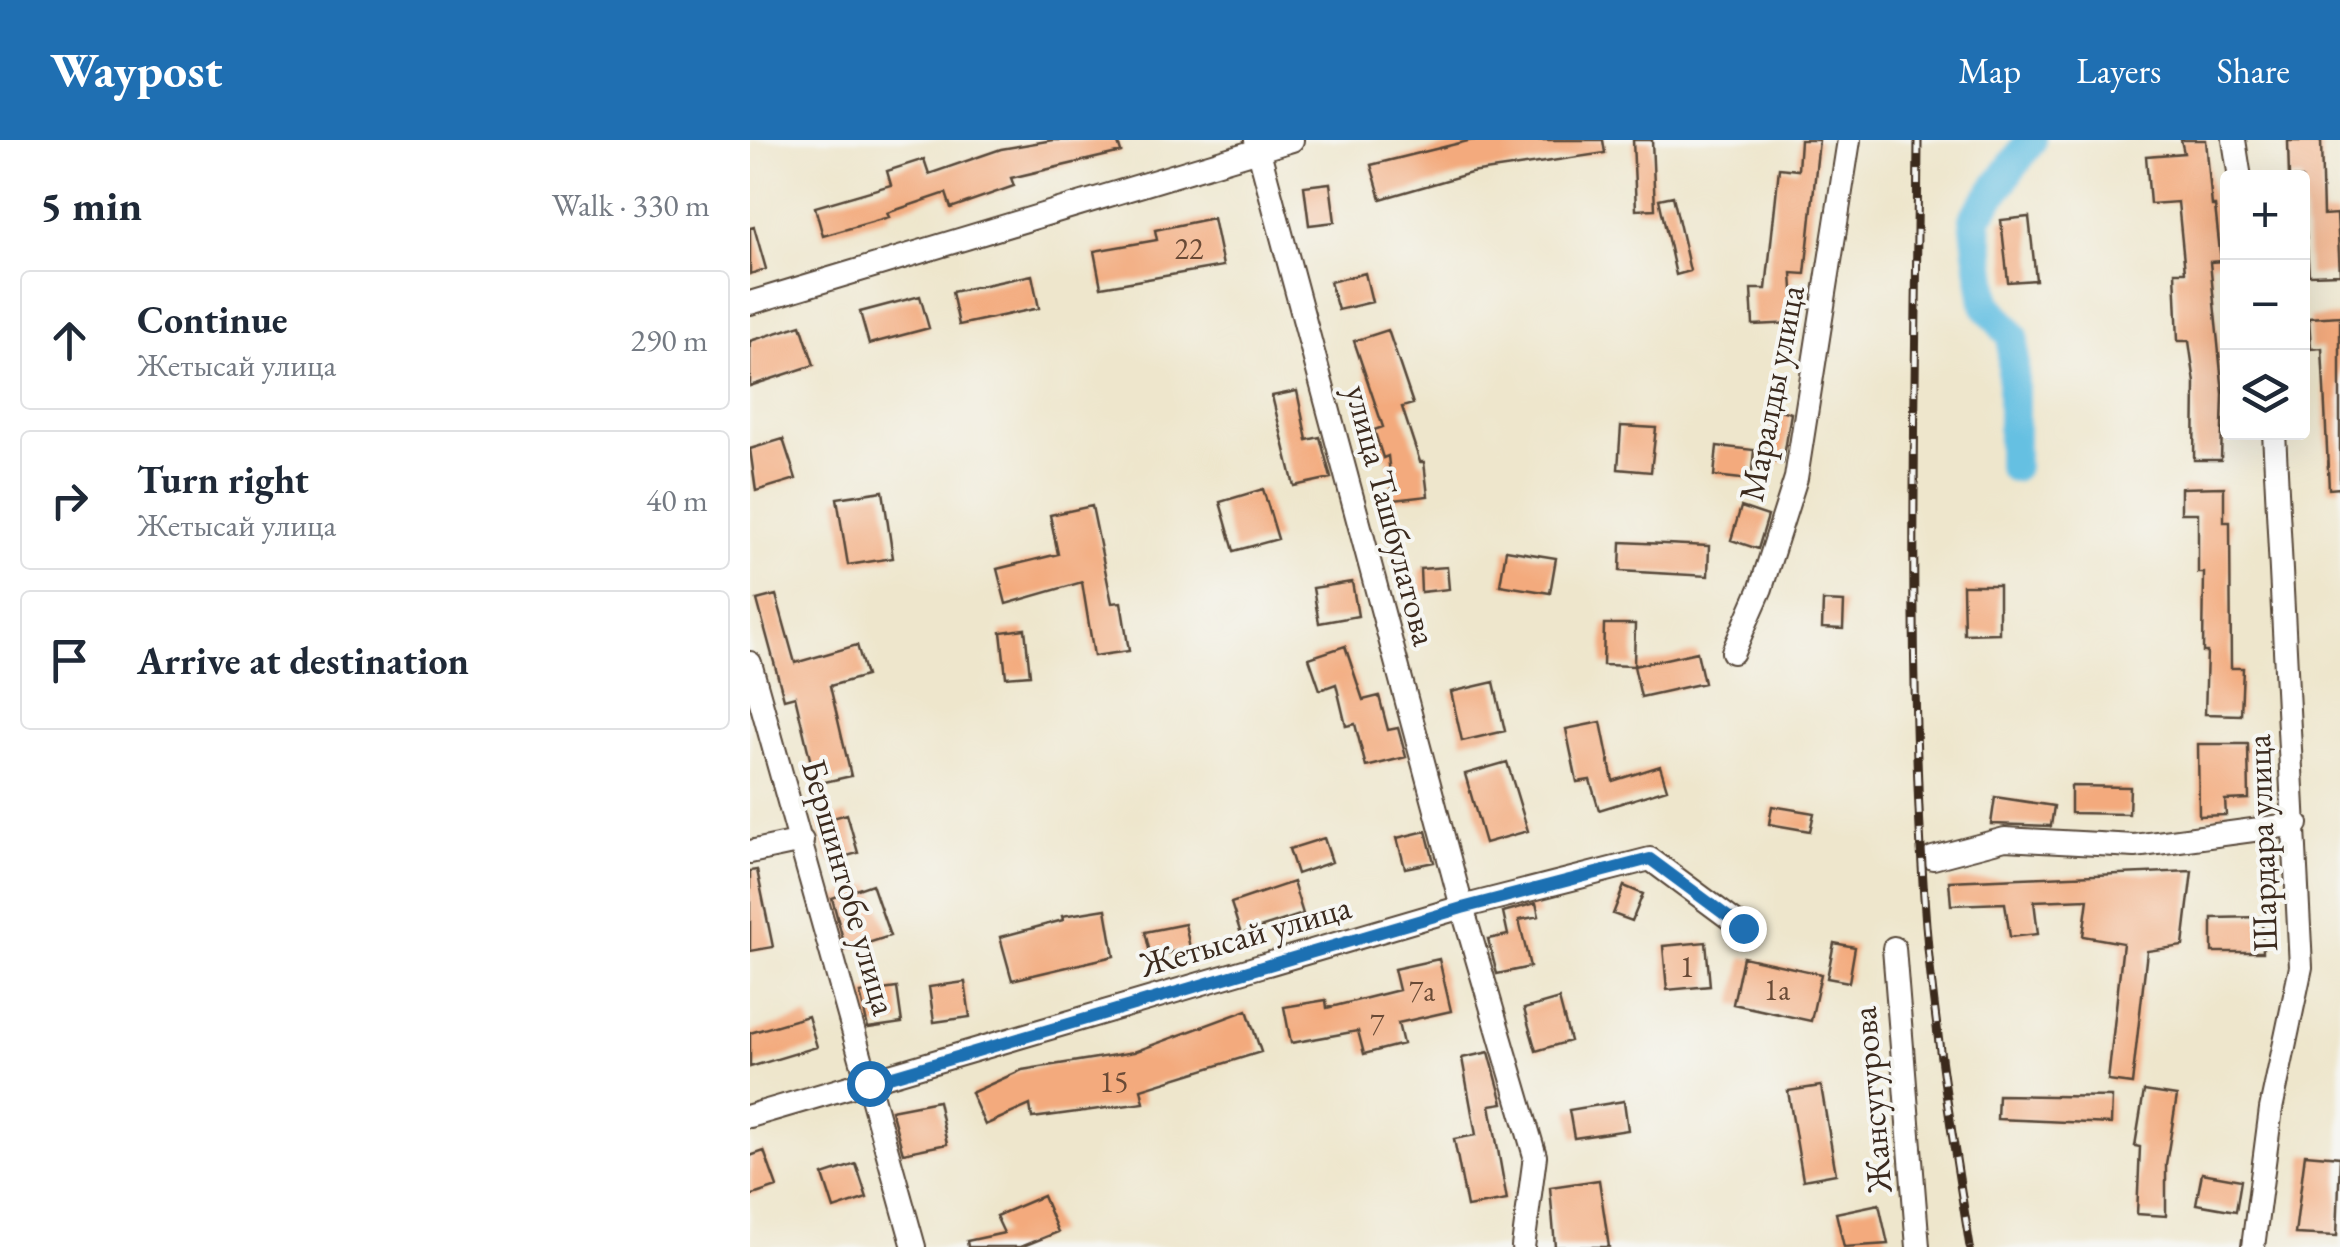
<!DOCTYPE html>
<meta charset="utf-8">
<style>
:root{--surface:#fff;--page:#f2f2f3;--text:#1f2937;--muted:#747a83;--line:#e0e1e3;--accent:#1f6fb2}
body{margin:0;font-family:"EB Garamond",serif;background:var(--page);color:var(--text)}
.controls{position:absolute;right:30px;top:30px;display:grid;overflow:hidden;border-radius:10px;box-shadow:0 10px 40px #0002}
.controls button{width:90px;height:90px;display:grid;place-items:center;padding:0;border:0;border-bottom:2px solid var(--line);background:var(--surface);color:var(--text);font:50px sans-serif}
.stop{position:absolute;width:30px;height:30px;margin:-22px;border:8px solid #1f6fb2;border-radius:50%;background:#fff}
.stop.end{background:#1f6fb2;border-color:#fff;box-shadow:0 2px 10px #0008}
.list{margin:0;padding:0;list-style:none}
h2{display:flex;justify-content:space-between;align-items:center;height:130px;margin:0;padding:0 40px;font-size:42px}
h2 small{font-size:32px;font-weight:400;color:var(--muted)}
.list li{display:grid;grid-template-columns:65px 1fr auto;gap:30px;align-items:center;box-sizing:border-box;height:140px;margin:0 20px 20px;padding:0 20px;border:2px solid var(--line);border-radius:10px}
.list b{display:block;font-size:38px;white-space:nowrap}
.list p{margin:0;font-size:32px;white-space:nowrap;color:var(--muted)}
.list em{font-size:32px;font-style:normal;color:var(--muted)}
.icon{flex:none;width:55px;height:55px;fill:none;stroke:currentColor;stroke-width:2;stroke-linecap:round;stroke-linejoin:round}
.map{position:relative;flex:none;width:1590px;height:1107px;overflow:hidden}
header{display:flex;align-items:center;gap:60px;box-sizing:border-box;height:140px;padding:0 50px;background:var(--accent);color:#fff}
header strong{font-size:48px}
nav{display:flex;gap:55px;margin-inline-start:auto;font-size:35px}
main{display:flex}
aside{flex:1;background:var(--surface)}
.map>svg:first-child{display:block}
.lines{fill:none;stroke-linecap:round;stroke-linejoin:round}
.river{stroke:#65c0e2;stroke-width:32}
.building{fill:#f3aa7d}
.minor-casing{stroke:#564638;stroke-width:26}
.minor{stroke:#fff;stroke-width:22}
.rail-casing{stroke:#3b2a1e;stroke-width:9}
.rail{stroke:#f6f6f2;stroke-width:5;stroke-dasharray:15;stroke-linecap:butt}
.route{stroke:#1f6fb2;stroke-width:12}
.labels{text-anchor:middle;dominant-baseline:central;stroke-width:8;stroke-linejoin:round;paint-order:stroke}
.number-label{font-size:30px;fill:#694a36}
.street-label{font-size:35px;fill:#3b2a1e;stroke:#f6f6f2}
</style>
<header>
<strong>Waypost</strong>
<nav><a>Map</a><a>Layers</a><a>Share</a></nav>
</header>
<main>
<aside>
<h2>5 min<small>Walk · 330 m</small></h2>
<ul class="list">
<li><svg class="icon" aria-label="ahead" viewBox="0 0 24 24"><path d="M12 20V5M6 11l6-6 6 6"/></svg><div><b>Continue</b><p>Жетысай улица</p></div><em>290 m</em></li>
<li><svg class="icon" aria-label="right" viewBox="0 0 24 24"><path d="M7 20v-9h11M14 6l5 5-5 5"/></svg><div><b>Turn right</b><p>Жетысай улица</p></div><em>40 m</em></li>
<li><svg class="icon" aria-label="arrive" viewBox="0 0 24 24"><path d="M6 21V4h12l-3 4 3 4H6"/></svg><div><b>Arrive at destination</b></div></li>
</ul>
</aside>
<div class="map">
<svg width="1590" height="1107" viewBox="0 0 1590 1107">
<rect width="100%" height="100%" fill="#f6f6f2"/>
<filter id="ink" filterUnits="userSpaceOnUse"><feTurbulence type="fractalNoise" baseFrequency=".01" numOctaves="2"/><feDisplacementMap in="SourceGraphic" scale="20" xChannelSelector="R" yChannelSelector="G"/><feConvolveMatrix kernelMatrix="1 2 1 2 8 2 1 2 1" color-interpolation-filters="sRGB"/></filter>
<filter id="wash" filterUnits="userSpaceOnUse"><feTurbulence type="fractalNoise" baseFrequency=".0048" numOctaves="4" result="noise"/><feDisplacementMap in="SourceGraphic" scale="40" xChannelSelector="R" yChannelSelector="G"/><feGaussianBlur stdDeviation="2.25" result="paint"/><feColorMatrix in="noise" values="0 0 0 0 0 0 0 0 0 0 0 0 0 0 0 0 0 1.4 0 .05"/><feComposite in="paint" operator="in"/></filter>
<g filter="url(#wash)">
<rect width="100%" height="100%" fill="#eee6cc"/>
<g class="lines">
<path class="river" d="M 1263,326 L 1263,197 L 1236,164 L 1225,78 L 1281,0"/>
</g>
<g id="blocks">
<path class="building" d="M 303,0 L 367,0 L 371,12 L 261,38 L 264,46 L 201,68 L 196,53 L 137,73 L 139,77 L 73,96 L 65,67 L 141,45 L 137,31 L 174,19 L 179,34 L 251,9 Z
M 722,0 L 853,0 L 855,13 L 721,33 L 631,59 L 621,25 Z
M 883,0 L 902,0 L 905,69 L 886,70 Z
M 1050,0 L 1069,0 L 1055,134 L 1042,133 L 1045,183 L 1003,185 L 1001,149 L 1016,149 L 1029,28 L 1048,30 Z
M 1431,0 L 1456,0 L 1462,66 L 1465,66 L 1471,121 L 1460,122 L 1473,254 L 1471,320 L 1444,320 L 1445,243 L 1439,201 L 1428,201 L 1425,132 L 1435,132 L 1428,62 L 1400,64 L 1396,16 L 1434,13 Z
M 1538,1 L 1571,1 L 1573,75 L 1587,74 L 1590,134 L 1559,135 L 1552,38 L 1539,38 Z
M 580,43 L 585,82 L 559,85 L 554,46 Z
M 923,56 L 940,131 L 926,135 L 909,59 Z
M 1279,77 L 1286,140 L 1258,142 L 1251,80 Z
M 463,78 L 473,126 L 351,147 L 344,111 L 407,100 L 405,90 Z
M 4,87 L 16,129 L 0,134 L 0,88 Z
M 615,133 L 622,162 L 588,170 L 580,142 Z
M 282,135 L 289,168 L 209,185 L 202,152 Z
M 170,156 L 179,188 L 119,204 L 110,172 Z
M 1590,176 L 1590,348 L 1579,349 L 1572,208 L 1561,209 L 1559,178 Z
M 51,185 L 64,225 L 0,246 L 0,201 Z
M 638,190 L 663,264 L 652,267 L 670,322 L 674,322 L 678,356 L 643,360 L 638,316 L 633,318 L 624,290 L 633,287 L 604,201 Z
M 547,251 L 557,300 L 570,297 L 581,338 L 544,346 L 522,256 Z
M 1026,269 L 1041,273 L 1033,323 L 1012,317 Z
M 871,286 L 906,288 L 901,332 L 868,329 Z
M 33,299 L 46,339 L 6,351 L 0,309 Z
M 967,306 L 1004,310 L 1001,340 L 964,336 Z
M 1474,347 L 1474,382 L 1480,382 L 1481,528 L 1493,528 L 1491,575 L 1455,574 L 1457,512 L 1453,512 L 1454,433 L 1448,433 L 1448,373 L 1431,373 L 1431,348 Z
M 513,349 L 528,399 L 484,411 L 470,362 Z
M 133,351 L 143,418 L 98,425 L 87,358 Z
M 342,366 L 362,463 L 371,462 L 379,511 L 344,516 L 332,442 L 256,464 L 247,429 L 308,414 L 300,375 Z
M 991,367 L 1018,376 L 1008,409 L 981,400 Z
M 871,402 L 959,406 L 958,436 L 870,431 Z
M 756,410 L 806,418 L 800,453 L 750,445 Z
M 697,427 L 699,449 L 671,452 L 670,429 Z
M 602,442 L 608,476 L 569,483 L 563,448 Z
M 1213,445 L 1249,445 L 1249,493 L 1214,494 Z
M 26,455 L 45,523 L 107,505 L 116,536 L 80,546 L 101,636 L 66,644 L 45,556 L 34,559 L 7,460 Z
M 1073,461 L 1094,462 L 1093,489 L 1072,488 Z
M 854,484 L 885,484 L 884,526 L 853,525 Z
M 275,489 L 280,535 L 256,537 L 251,492 Z
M 595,506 L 613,560 L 629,556 L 638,590 L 648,588 L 656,617 L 616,627 L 605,584 L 596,586 L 586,544 L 570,550 L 559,518 Z
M 947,512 L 954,543 L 891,557 L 884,526 Z
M 744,542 L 755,591 L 712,601 L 701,552 Z
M 851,582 L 863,641 L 910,626 L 917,649 L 849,670 L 840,640 L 827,642 L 816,589 Z
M 1448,604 L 1498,604 L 1499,659 L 1475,660 L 1476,675 L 1449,676 Z
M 757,622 L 778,691 L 735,703 L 715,634 Z
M 1321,646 L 1380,647 L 1379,674 L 1321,673 Z
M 1245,657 L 1304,666 L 1301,686 L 1241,684 Z
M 1022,666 L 1064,673 L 1060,691 L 1019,684 Z
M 97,674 L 108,713 L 79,721 L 68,682 Z
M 676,691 L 684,722 L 655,728 L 647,698 Z
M 574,698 L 582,722 L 547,734 L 539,709 Z
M 7,730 L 23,807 L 0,811 L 0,731 Z
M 1442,731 L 1433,806 L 1397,811 L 1382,944 L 1358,941 L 1373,803 L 1333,796 L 1338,759 L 1284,761 L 1288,794 L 1260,797 L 1255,763 L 1201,765 L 1199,741 Z
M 543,742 L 553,774 L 491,794 L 481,763 Z
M 122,744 L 140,796 L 96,810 L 82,758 Z
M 874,746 L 893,754 L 882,781 L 863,774 Z
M 786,763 L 789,776 L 769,780 L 780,827 L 747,834 L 738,799 L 758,795 L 753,772 Z
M 356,769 L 364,816 L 262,840 L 250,797 L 313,780 L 312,776 Z
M 1512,777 L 1513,812 L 1462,812 L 1462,778 Z
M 435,784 L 440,808 L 401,817 L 395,792 Z
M 956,802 L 960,846 L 917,850 L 913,806 Z
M 1084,803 L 1105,807 L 1099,842 L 1077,838 Z
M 993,817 L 1071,834 L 1061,881 L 983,864 Z
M 689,819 L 701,871 L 648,883 L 653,904 L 614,914 L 608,891 L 541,903 L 534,867 L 576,860 L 577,868 L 649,850 L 644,829 Z
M 215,842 L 220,877 L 184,882 L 179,847 Z
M 147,848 L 152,883 L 118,888 L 110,853 Z
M 809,859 L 820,901 L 786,911 L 774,869 Z
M 497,870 L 511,912 L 391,949 L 394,963 L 282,978 L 280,965 L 235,985 L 221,953 L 272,930 L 384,912 Z
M 58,876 L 67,907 L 0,927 L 0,893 Z
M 739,912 L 753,963 L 740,965 L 757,1060 L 717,1067 L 704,999 L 726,995 L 712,918 Z
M 1071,946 L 1086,1034 L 1053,1040 L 1038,951 Z
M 1394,951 L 1427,956 L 1416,1024 L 1416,1076 L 1387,1074 L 1390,1007 L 1385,1006 Z
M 1248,955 L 1362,957 L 1361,984 L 1247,979 Z
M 188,961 L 197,1004 L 153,1013 L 141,970 Z
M 874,961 L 878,990 L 824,998 L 819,970 Z
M 14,1011 L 27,1047 L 0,1056 L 0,1016 Z
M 1555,1014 L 1590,1017 L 1587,1096 L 1545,1094 Z
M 106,1024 L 117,1058 L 84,1069 L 73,1035 Z
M 1452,1033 L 1491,1040 L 1486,1071 L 1446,1064 Z
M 849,1040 L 859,1107 L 805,1107 L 800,1047 Z
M 293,1056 L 308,1092 L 271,1107 L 218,1107 L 217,1101 L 254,1093 L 246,1076 Z
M 1129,1064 L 1138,1104 L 1094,1107 L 1086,1073 Z"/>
</g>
</g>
<g filter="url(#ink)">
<use href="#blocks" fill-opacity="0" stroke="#564638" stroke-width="2.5"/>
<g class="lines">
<g class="minor-casing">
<path id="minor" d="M 506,0 L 712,767 L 785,1016 L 773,1107
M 1484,0 L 1490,38
M 0,163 L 542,0
M 983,512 L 1011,448 L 1046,338 L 1099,0
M 0,523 L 164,1107
M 0,712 L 52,701
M 1183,718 L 1255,699 L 1385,706 L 1547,684
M 1144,808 L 1168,1107
M 0,976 L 712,767 L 900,719 L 993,788
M 1503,1107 L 1521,969 L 1551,827 L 1524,292"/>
</g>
<use href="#minor" class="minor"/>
<g class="rail-casing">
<path id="rail" d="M 1168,0 C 1166,261 1156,525 1176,785 C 1185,893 1203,1000 1220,1107"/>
</g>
<use href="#rail" class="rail"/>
</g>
</g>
<g class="lines" filter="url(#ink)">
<path class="route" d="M 119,943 L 712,768 L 900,719 L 993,788"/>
</g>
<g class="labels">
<g class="number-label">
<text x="439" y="108">22</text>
<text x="937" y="826">1</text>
<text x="1027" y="849">1а</text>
<text x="672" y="850">7а</text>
<text x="627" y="883">7</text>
<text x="364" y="941">15</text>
</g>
<g class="street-label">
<text transform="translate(1021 253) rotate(-79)">Маралды улица</text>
<text transform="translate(642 375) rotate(75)">улица Ташбулатова</text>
<text transform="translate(1511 703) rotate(-92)">Шардара улица</text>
<text transform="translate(100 747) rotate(74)">Бершинтобе улица</text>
<text transform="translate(495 795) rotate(-16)">Жетысай улица</text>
<text transform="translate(1121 960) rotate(-95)">Жансугурова</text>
</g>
</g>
</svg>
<div class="controls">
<button>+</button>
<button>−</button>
<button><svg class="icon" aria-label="layers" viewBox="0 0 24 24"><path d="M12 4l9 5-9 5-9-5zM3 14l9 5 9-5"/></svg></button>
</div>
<div class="stop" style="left:119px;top:943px"></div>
<div class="stop end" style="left:993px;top:788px"></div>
</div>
</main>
